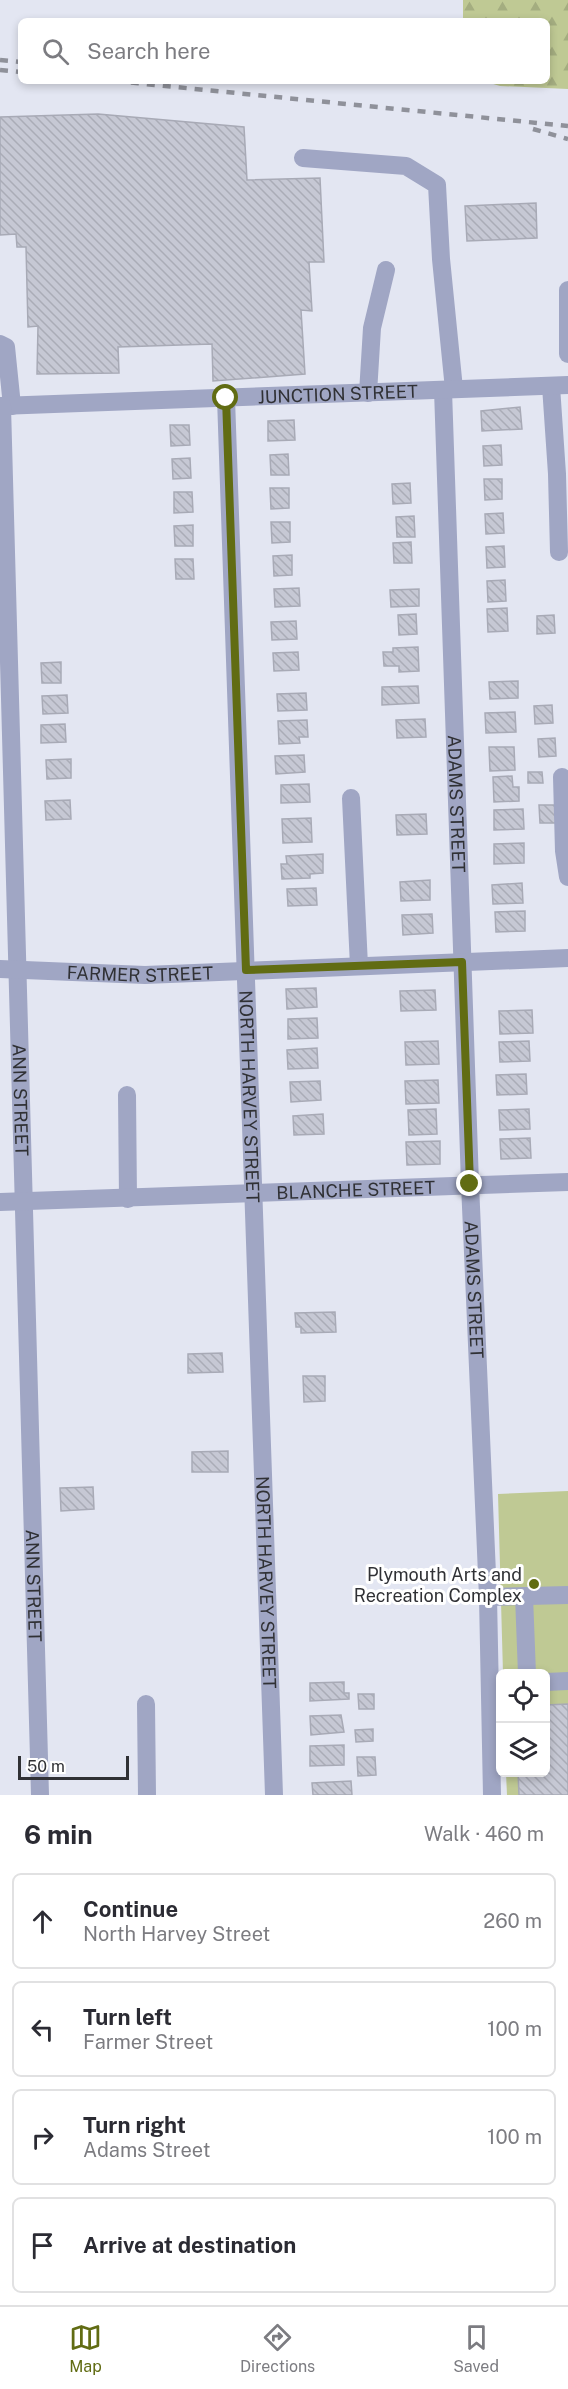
<!DOCTYPE html>
<meta charset="utf-8">
<style>
:root{--surface:#fff;--page:#f2f2f3;--text:#2b2b33;--muted:#7c7c81;--line:#e1e1e2;--accent:#616c13}
body{margin:0;font-family:"Public Sans",sans-serif;background:var(--page);color:var(--text)}
.controls{position:absolute;right:18px;bottom:18px;display:grid;overflow:hidden;border-radius:9px;box-shadow:0 3px 9px #0003}
.controls button{width:54px;height:54px;display:grid;place-items:center;padding:0;border:0;border-bottom:2px solid var(--line);background:var(--surface);color:var(--text);font:30px sans-serif}
.scale{position:absolute;left:18px;bottom:15px;width:111px;box-sizing:border-box;padding-left:6px;border:3px solid #303135;border-top:0;font-size:16px;line-height:21px;white-space:nowrap;color:#303135;-webkit-text-stroke:4px #fff;paint-order:stroke}
.stop{position:absolute;width:18px;height:18px;margin:-14px;border:4px solid #616c13;border-radius:50%;background:#fff}
.stop.end{background:#616c13;border-color:#fff;box-shadow:0 2px 6px #0008}
.list{margin:0;padding:0;list-style:none}
h2{display:flex;justify-content:space-between;align-items:center;height:78px;margin:0;padding:0 24px;font-size:26px}
h2 small{font-size:20px;font-weight:400;color:var(--muted)}
.list li{display:grid;grid-template-columns:39px 1fr auto;gap:18px;align-items:center;box-sizing:border-box;height:96px;margin:0 12px 12px;padding:0 12px;border:2px solid var(--line);border-radius:9px}
.list b{display:block;font-size:22px;white-space:nowrap}
.list p{margin:0;font-size:20px;white-space:nowrap;color:var(--muted)}
.list em{font-size:20px;font-style:normal;color:var(--muted)}
.icon{flex:none;width:33px;height:33px;fill:none;stroke:currentColor;stroke-width:2;stroke-linecap:round;stroke-linejoin:round}
.map{position:relative;flex:none;width:568px;height:1795px;overflow:hidden}
.search{position:absolute;background:var(--surface);box-shadow:0 3px 9px #0003;left:18px;right:18px;top:18px;height:66px;display:flex;align-items:center;gap:15px;box-sizing:border-box;padding:0 21px;border-radius:9px;color:var(--muted);font-size:22px}
.sheet{height:510px;background:var(--surface)}
nav{display:flex;justify-content:space-around;align-items:center;box-sizing:border-box;height:84px;border-top:2px solid var(--line);background:var(--surface);font-size:16px;color:var(--muted)}
nav a{display:grid;justify-items:center;gap:3px}
nav .on{color:var(--accent)}
.map>svg:first-child{display:block}
.forest{fill:url(#forest-firs)}
.pitch{fill:#bfc994}
.building{fill:url(#building-back-hatch);stroke:#a8aab6;stroke-width:1.5}
.lines{fill:none;stroke-linecap:round;stroke-linejoin:round}
.minor{stroke:#a0a6c4;stroke-width:18}
.rail{stroke:#8f919a;stroke-width:4.5;stroke-dasharray:8 8;stroke-linecap:butt}
.route{stroke:#616c13;stroke-width:8}
.poi-dot{fill:#616c13;stroke:#fff;stroke-width:2}
.labels{text-anchor:middle;dominant-baseline:central;stroke-width:6;stroke-linejoin:round;paint-order:stroke}
.street-label{font-size:18px;fill:#303135;stroke:#fff}
.poi-label{font-size:18px;fill:#303135;stroke:#fff;text-anchor:end}
</style>
<div class="map">
<svg width="568" height="1795" viewBox="0 0 568 1795">
<defs>
<pattern id="forest-firs" width="22" height="20" patternUnits="userSpaceOnUse" patternTransform="scale(1.5)"><rect width="22" height="20" fill="#bfc994"/><path d="M5 1l3.5 6h-7zM16 11l3.5 6h-7z" fill="#a4ad80"/></pattern>
<pattern id="building-back-hatch" width="6" height="6" patternUnits="userSpaceOnUse" patternTransform="scale(1.5)"><rect width="6" height="6" fill="#c6c8d4"/><path d="M-1 5l2 2M0 0l6 6M5-1l2 2" fill="none" stroke="#aaacb7"/></pattern>
</defs>
<rect width="100%" height="100%" fill="#e3e6f2"/>
<path class="forest" d="M 463,0 L 568,0 L 568,89 L 500,86 L 483,81 L 547,81 L 547,21 L 463,21 Z"/>
<path class="pitch" d="M 568,1491 L 568,1795 L 507,1795 L 506,1773 L 546,1772 L 546,1674 L 503,1673 L 498,1494 Z"/>
<path class="building" d="M 98,114 L 244,127 L 247,180 L 320,178 L 324,262 L 309,262 L 312,311 L 301,310 L 305,374 L 213,381 L 212,344 L 118,347 L 119,373 L 37,374 L 38,326 L 28,327 L 26,247 L 17,247 L 16,234 L 0,235 L 0,117 Z
M 536,203 L 537,238 L 467,241 L 465,206 Z
M 520,407 L 522,429 L 482,431 L 481,411 Z
M 294,420 L 295,440 L 268,441 L 268,421 Z
M 170,425 L 189,425 L 190,445 L 171,446 Z
M 501,445 L 502,465 L 484,466 L 483,446 Z
M 288,454 L 289,475 L 271,475 L 270,455 Z
M 190,458 L 191,478 L 173,479 L 172,459 Z
M 484,479 L 502,479 L 502,499 L 485,500 Z
M 410,483 L 411,503 L 393,504 L 392,484 Z
M 270,488 L 289,488 L 289,508 L 271,509 Z
M 174,492 L 192,492 L 193,512 L 174,513 Z
M 503,513 L 504,533 L 486,534 L 485,514 Z
M 414,516 L 415,537 L 397,537 L 396,517 Z
M 271,522 L 290,522 L 290,542 L 272,543 Z
M 193,525 L 193,546 L 175,546 L 174,526 Z
M 411,542 L 412,563 L 394,563 L 393,543 Z
M 504,546 L 505,567 L 487,568 L 486,547 Z
M 292,555 L 292,575 L 274,576 L 273,556 Z
M 175,559 L 193,559 L 194,579 L 176,579 Z
M 505,580 L 506,601 L 488,602 L 487,581 Z
M 299,588 L 300,606 L 275,607 L 274,589 Z
M 419,589 L 419,606 L 391,607 L 390,590 Z
M 507,608 L 508,631 L 488,632 L 487,609 Z
M 416,614 L 417,634 L 399,635 L 398,615 Z
M 554,615 L 555,633 L 537,634 L 537,616 Z
M 296,621 L 297,639 L 272,640 L 271,622 Z
M 418,647 L 419,671 L 399,672 L 399,666 L 384,666 L 383,652 L 393,652 L 393,648 Z
M 298,652 L 299,670 L 274,671 L 273,653 Z
M 61,662 L 61,683 L 42,683 L 41,663 Z
M 518,681 L 518,698 L 490,699 L 489,682 Z
M 418,686 L 419,703 L 382,705 L 382,687 Z
M 306,693 L 307,710 L 278,711 L 277,694 Z
M 67,695 L 68,713 L 43,714 L 42,696 Z
M 552,705 L 553,723 L 535,724 L 534,706 Z
M 515,712 L 516,732 L 486,733 L 485,713 Z
M 425,719 L 426,737 L 397,738 L 396,720 Z
M 307,720 L 308,737 L 299,737 L 300,743 L 279,744 L 278,721 Z
M 65,724 L 66,742 L 41,743 L 41,725 Z
M 555,738 L 556,756 L 539,757 L 538,739 Z
M 489,747 L 514,747 L 515,770 L 490,771 Z
M 304,755 L 305,772 L 276,774 L 275,756 Z
M 71,759 L 71,778 L 47,779 L 46,760 Z
M 528,772 L 542,772 L 543,783 L 528,783 Z
M 512,776 L 513,787 L 519,787 L 519,801 L 494,802 L 493,777 Z
M 309,784 L 310,802 L 281,803 L 281,785 Z
M 70,800 L 71,819 L 46,820 L 45,801 Z
M 539,805 L 556,805 L 557,823 L 540,823 Z
M 523,809 L 524,829 L 494,830 L 494,810 Z
M 426,814 L 427,834 L 397,835 L 396,815 Z
M 311,818 L 312,842 L 283,843 L 282,819 Z
M 524,843 L 524,863 L 494,864 L 494,844 Z
M 323,854 L 323,873 L 310,874 L 310,878 L 282,879 L 281,864 L 287,864 L 286,856 Z
M 430,880 L 430,900 L 401,901 L 400,882 Z
M 522,883 L 523,903 L 493,904 L 492,885 Z
M 316,888 L 317,905 L 288,906 L 287,889 Z
M 525,911 L 525,931 L 496,932 L 495,912 Z
M 432,914 L 433,933 L 403,935 L 402,915 Z
M 316,988 L 317,1007 L 287,1009 L 286,989 Z
M 435,990 L 436,1010 L 401,1011 L 400,991 Z
M 532,1010 L 533,1033 L 500,1034 L 499,1011 Z
M 317,1018 L 318,1038 L 288,1039 L 288,1019 Z
M 438,1041 L 439,1064 L 406,1065 L 405,1042 Z
M 529,1041 L 530,1061 L 500,1062 L 499,1042 Z
M 317,1048 L 318,1068 L 288,1069 L 287,1050 Z
M 526,1074 L 527,1094 L 497,1095 L 496,1075 Z
M 438,1080 L 439,1103 L 406,1104 L 405,1081 Z
M 320,1081 L 321,1100 L 291,1102 L 290,1082 Z
M 436,1109 L 437,1134 L 409,1135 L 408,1110 Z
M 529,1109 L 530,1129 L 500,1130 L 499,1110 Z
M 323,1114 L 324,1134 L 294,1135 L 293,1116 Z
M 530,1138 L 531,1158 L 501,1159 L 500,1139 Z
M 440,1141 L 440,1164 L 407,1165 L 406,1142 Z
M 335,1312 L 336,1332 L 301,1333 L 301,1327 L 296,1327 L 295,1313 Z
M 222,1353 L 223,1372 L 188,1373 L 188,1354 Z
M 303,1376 L 325,1376 L 325,1401 L 304,1402 Z
M 228,1451 L 228,1472 L 192,1472 L 192,1452 Z
M 93,1487 L 94,1509 L 61,1511 L 60,1488 Z
M 344,1682 L 344,1693 L 349,1693 L 349,1699 L 310,1701 L 310,1683 Z
M 358,1694 L 374,1694 L 374,1709 L 359,1709 Z
M 568,1704 L 568,1795 L 519,1795 L 518,1772 L 546,1772 L 546,1705 Z
M 341,1715 L 344,1732 L 311,1735 L 310,1716 Z
M 373,1729 L 373,1741 L 356,1742 L 355,1730 Z
M 344,1745 L 344,1765 L 310,1766 L 310,1746 Z
M 357,1757 L 375,1757 L 376,1775 L 358,1776 Z
M 351,1781 L 352,1795 L 313,1795 L 312,1783 Z"/>
<g class="lines">
<g class="minor">
<path d="M 303,158 L 406,166 L 437,185 L 441,259 L 454,389"/>
<path d="M 568,290 L 568,354"/>
<path d="M 0,344 L 6,347 L 12,406"/>
<path d="M 551,386 L 557,474 L 559,552"/>
<path id="s1" d="M 443,390 L 470,1184 L 488,1597 L 492,1795"/>
<path d="M 368,393 L 372,328 L 386,270"/>
<path id="s2" d="M 226,398 L 274,1795"/>
<path id="s3" d="M 0,406 L 568,385"/>
<path id="s4" d="M 2,406 L 40,1795"/>
<path d="M 562,777 L 564,851 L 568,877"/>
<path d="M 351,798 L 359,966"/>
<path id="s5" d="M 0,969 L 145,975 L 568,958"/>
<path d="M 127,1095 L 128,1199"/>
<path id="s6" d="M 0,1202 L 568,1182"/>
<path d="M 524,1596 L 527,1674"/>
<path d="M 488,1597 L 568,1595"/>
<path d="M 546,1682 L 568,1681"/>
<path d="M 146,1704 L 147,1795"/>
</g>
<path class="rail" d="M 0,60 L 21,62
M 0,70 L 21,72
M 115,81 L 568,126
M 533,129 L 568,139"/>
</g>
<g class="lines">
<path class="route" d="M 226,398 L 246,970 L 462,962 L 470,1184"/>
</g>
<circle class="poi-dot" cx="534" cy="1584" r="6"/>
<g class="labels">
<g class="street-label">
<text stroke="none"><textPath href="#s3" startOffset="338">JUNCTION STREET</textPath></text>
<text stroke="none"><textPath href="#s1" startOffset="414">ADAMS STREET</textPath></text>
<text stroke="none"><textPath href="#s5" startOffset="140">FARMER STREET</textPath></text>
<text stroke="none"><textPath href="#s2" startOffset="699">NORTH HARVEY STREET</textPath></text>
<text stroke="none"><textPath href="#s4" startOffset="694">ANN STREET</textPath></text>
<text stroke="none"><textPath href="#s6" startOffset="356">BLANCHE STREET</textPath></text>
<text stroke="none"><textPath href="#s1" startOffset="900">ADAMS STREET</textPath></text>
<text stroke="none"><textPath href="#s2" startOffset="1185">NORTH HARVEY STREET</textPath></text>
<text stroke="none"><textPath href="#s4" startOffset="1180">ANN STREET</textPath></text>
</g>
<g class="poi-label">
<text x="522" y="1574">Plymouth Arts and<tspan x="522" dy="21">Recreation Complex</tspan></text>
</g>
</g>
</svg>
<div class="controls">
<button><svg class="icon" aria-label="locate" viewBox="0 0 24 24"><circle cx="12" cy="12" r="6"/><path d="M12 2v4M12 18v4M2 12h4M18 12h4"/></svg></button>
<button><svg class="icon" aria-label="layers" viewBox="0 0 24 24"><path d="M12 4l9 5-9 5-9-5zM3 14l9 5 9-5"/></svg></button>
</div>
<div class="scale">50 m</div>
<div class="stop" style="left:226px;top:398px"></div>
<div class="stop end" style="left:470px;top:1184px"></div>
<div class="search"><svg class="icon" aria-label="search" viewBox="0 0 24 24"><circle cx="10" cy="10" r="6"/><path d="M15 15l6 6"/></svg>Search here</div>
</div>
<section class="sheet">
<h2>6 min<small>Walk · 460 m</small></h2>
<ul class="list">
<li><svg class="icon" aria-label="ahead" viewBox="0 0 24 24"><path d="M12 20V5M6 11l6-6 6 6"/></svg><div><b>Continue</b><p>North Harvey Street</p></div><em>260 m</em></li>
<li><svg class="icon" aria-label="left" viewBox="0 0 24 24"><path d="M17 20v-9H6M10 6l-5 5 5 5"/></svg><div><b>Turn left</b><p>Farmer Street</p></div><em>100 m</em></li>
<li><svg class="icon" aria-label="right" viewBox="0 0 24 24"><path d="M7 20v-9h11M14 6l5 5-5 5"/></svg><div><b>Turn right</b><p>Adams Street</p></div><em>100 m</em></li>
<li><svg class="icon" aria-label="arrive" viewBox="0 0 24 24"><path d="M6 21V4h12l-3 4 3 4H6"/></svg><div><b>Arrive at destination</b></div></li>
</ul>
</section>
<nav>
<a class="on"><svg class="icon" aria-label="map" viewBox="0 0 24 24"><path d="M3 6l6-2 6 2 6-2v14l-6 2-6-2-6 2zM9 4v14M15 6v14"/></svg>Map</a>
<a><svg class="icon" aria-label="directions" viewBox="0 0 24 24"><path d="M12 3l9 9-9 9-9-9zM9 14v-3h6M13 9l2 2-2 2"/></svg>Directions</a>
<a><svg class="icon" aria-label="saved" viewBox="0 0 24 24"><path d="M7 4h10v16l-5-4-5 4z"/></svg>Saved</a>
</nav>
